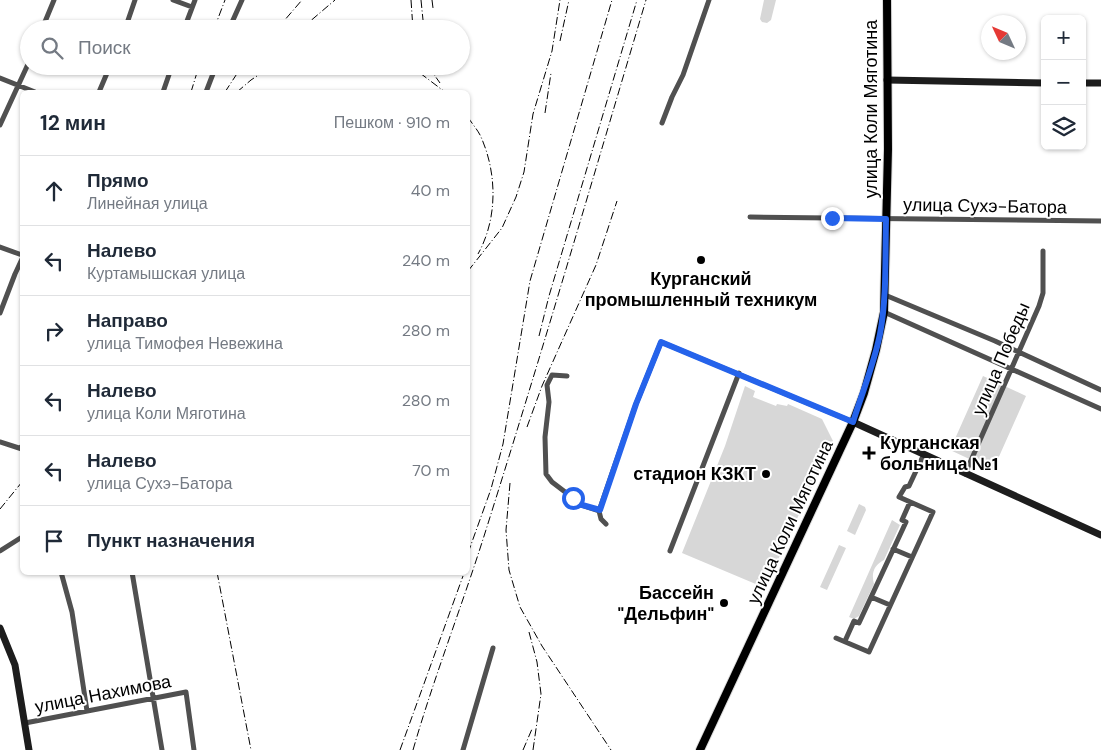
<!DOCTYPE html>
<html lang="ru">
<meta charset="utf-8">
<style>
:root{--surface:#fff;--page:#f2f2f3;--text:#1f2937;--muted:#747a83;--line:#e0e1e3}
body{margin:0;font-family:"DM Sans",sans-serif;background:var(--page);color:var(--text)}
.controls{position:absolute;right:15px;top:15px;display:grid;overflow:hidden;border-radius:8px;box-shadow:0 1px 4px #0004}
.controls button{width:45px;height:45px;display:grid;place-items:center;padding:0;border:0;border-bottom:1px solid var(--line);background:var(--surface);color:var(--text);font:25px sans-serif}
.compass{position:absolute;left:981px;top:15px;width:45px;height:45px;border-radius:50%;background:var(--surface);box-shadow:0 1px 4px #0004;rotate:314deg}
.stop{position:absolute;width:15px;height:15px;margin:-11px;border:4px solid #2563eb;border-radius:50%;background:#fff}
.stop.end{background:#2563eb;border-color:#fff;box-shadow:0 1px 5px #0008}
.list{margin:0;padding:0;list-style:none}
h2{display:flex;justify-content:space-between;align-items:center;height:65px;margin:0;padding:0 20px;font-size:21px}
h2 small{font-size:16px;font-weight:400;color:var(--muted)}
.list li{display:grid;grid-template-columns:32px 1fr auto;gap:15px;align-items:center;box-sizing:border-box;height:70px;padding:0 20px;border-top:1px solid var(--line)}
.list b{display:block;font-size:19px;white-space:nowrap}
.list p{margin:0;font-size:16px;white-space:nowrap;color:var(--muted)}
.list em{font-size:16px;font-style:normal;color:var(--muted)}
.icon{flex:none;width:28px;height:28px;fill:none;stroke:currentColor;stroke-width:2;stroke-linecap:round;stroke-linejoin:round}
.map{position:relative;flex:none;width:1101px;height:750px;overflow:hidden}
.search{position:absolute;background:var(--surface);box-shadow:0 1px 4px #0004;left:20px;top:20px;width:450px;height:55px;display:flex;align-items:center;gap:12px;box-sizing:border-box;padding:0 18px;border-radius:28px;color:var(--muted);font-size:19px}
.panel{position:absolute;background:var(--surface);box-shadow:0 1px 4px #0004;left:20px;top:90px;width:450px;height:485px;border-radius:8px}
.map>svg:first-child{display:block}
.green{fill:#d7d7d7}
.lines{fill:none;stroke-linecap:round;stroke-linejoin:round}
.primary-casing{stroke:#dbdbdb;stroke-width:10}
.street{stroke:#505050;stroke-width:5}
.secondary{stroke:#1d1d1d;stroke-width:7}
.primary{stroke:#000;stroke-width:8}
.rail{stroke:#000;stroke-width:1;stroke-dasharray:8 2.5 1 2.5;stroke-linecap:butt}
.route{stroke:#2563eb;stroke-width:6}
.poi-dot{fill:#000;stroke:#fff;stroke-width:2}
.labels{text-anchor:middle;dominant-baseline:central;stroke-width:4;stroke-linejoin:round;paint-order:stroke}
.street-label{font-size:18px;fill:#000;stroke:#fff}
.poi-label{font-size:18px;font-weight:bold;fill:#000;stroke:#fff;text-anchor:end}
</style>
<div class="map">
<svg width="1101" height="750" viewBox="0 0 1101 750">
<rect width="100%" height="100%" fill="#fff"/>
<path class="green" d="M 764,0 L 776,0 L 771,20 L 767,23 L 762,22 L 760,19 Z
M 983,376 L 1026,396 L 993,470 L 950,450 Z
M 745,386 L 755,391 L 753,397 L 776,406 L 777,404 L 787,406 L 788,404 L 822,419 L 833,441 L 765,588 L 682,553 L 725,446 Z
M 859,504 L 865,507 L 866,510 L 855,535 L 847,531 Z
M 892,520 L 900,525 L 899,527 L 884,560 C 874,565 871,573 874,584 L 859,616 L 854,619 L 849,617 Z
M 839,545 L 846,548 L 827,590 L 820,587 Z"/>
<g class="lines">
<g class="primary-casing">
<path id="primary" d="M 700,750 L 853,422 L 864,393 L 876,350 L 884,312 L 888,149 L 887,0"/>
</g>
<path class="street" d="M 173,0 L 192,7
M 42,29 L 54,0
M 125,29 L 135,0
M 184,29 L 195,0
M 229,29 L 242,0
M 0,78 L 35,92
M 99,92 L 110,66
M 163,92 L 172,66
M 206,92 L 216,66
M 662,123 L 672,97 L 683,75 L 709,0
M 0,125 L 29,62
M 750,217 L 1101,221
M 0,247 L 22,255
M 885,295 L 995,341 L 1101,390
M 884,312 L 1101,409
M 0,313 L 15,274 L 22,259
M 567,376 L 552,375 L 547,385 L 549,402 L 545,437 L 546,474 L 552,482 L 573,498 L 575,503 L 599,511
M 0,442 L 22,449 L 22,446
M 965,474 L 1039,306 L 1043,293 L 1043,251
M 606,524 L 601,519 L 599,511 L 636,404 L 661,342 L 853,422
M 893,549 L 912,557
M 0,551 L 22,537
M 670,551 L 739,373
M 61,572 L 72,612 L 87,711
M 132,572 L 162,750
M 871,597 L 890,605
M 836,638 L 869,652 L 933,512 L 899,497 L 905,487 L 909,486 L 924,454
M 845,641 L 854,621 L 859,623 L 906,522 L 902,520 L 910,502
M 25,723 L 186,692 L 194,750
M 463,750 L 493,648"/>
<path class="secondary" d="M 887,80 L 1045,83
M 1082,83 L 1101,83
M 853,422 L 1101,535
M 0,628 L 15,665 L 29,750"/>
<use href="#primary" class="primary"/>
<path class="rail" d="M 411,0 L 413,29
M 421,0 L 423,20 L 425,29
M 432,0 L 433,8
M 214,29 L 225,0
M 277,29 L 302,0
M 301,29 L 335,0
M 560,41 L 569,0
M 408,66 L 416,70 L 445,92
M 428,66 L 440,83
M 191,92 L 199,66
M 225,92 L 242,66
M 237,92 L 251,80 L 272,66
M 545,113 L 551,73
M 468,117 C 472,124 478,130 481,137 C 497,173 498,218 478,254
M 468,271 L 502,228 L 516,197 L 524,172 L 533,114 L 552,51 L 560,0
M 539,336 L 549,296 L 637,0
M 527,427 L 542,386 L 596,265 L 617,201
M 510,483 L 506,530 L 509,570 L 520,607 L 542,646 L 611,750
M 0,509 L 22,482
M 468,553 L 491,489 L 503,444 L 530,281 L 612,0
M 217,572 L 251,750
M 529,632 L 537,662 L 541,694 L 533,750
M 400,750 L 463,576
M 413,750 C 434,677 462,606 485,533 C 541,356 593,178 646,0
M 523,750 L 532,729"/>
</g>
<g class="lines">
<path class="route" d="M 573,498 L 575,503 L 600,510 L 636,404 L 661,342 L 853,422 C 862,393 874,364 880,334 C 887,296 885,257 886,219 L 832,218"/>
</g>
<g class="poi-dot">
<circle cx="701" cy="260" r="5"/>
<path d="M866.5 445.5h5v5h5v5h-5v5h-5v-5h-5v-5h5z"/>
<circle cx="766" cy="474" r="5"/>
<circle cx="724" cy="603" r="5"/>
</g>
<g class="labels">
<g class="street-label">
<text transform="translate(871 109) rotate(-90)">улица Коли Мяготина</text>
<text transform="translate(985 206) rotate(1)">улица Сухэ-Батора</text>
<text transform="translate(1001 359) rotate(-67)">улица Победы</text>
<text transform="translate(790 522) rotate(-65)">улица Коли Мяготина</text>
<text transform="translate(103 694) rotate(-11)">улица Нахимова</text>
</g>
<g class="poi-label">
<text x="701" y="279" text-anchor="middle">Курганский<tspan x="701" dy="21">промышленный техникум</tspan></text>
<text x="880" y="443" text-anchor="start">Курганская<tspan x="880" dy="21">больница №1</tspan></text>
<text x="756" y="474">стадион КЗКТ</text>
<text x="714" y="593">Бассейн<tspan x="714" dy="21">"Дельфин"</tspan></text>
</g>
</g>
</svg>
<div class="controls">
<button>+</button>
<button>−</button>
<button><svg class="icon" aria-label="layers" viewBox="0 0 24 24"><path d="M12 4l9 5-9 5-9-5zM3 14l9 5 9-5"/></svg></button>
</div>
<svg class="compass" viewBox="-18 -18 36 36"><path d="M0-13l5 13h-10z" fill="#e53935"/><path d="M0 13l5-13h-10z" fill="#747a83"/></svg>
<div class="stop" style="left:573px;top:498px"></div>
<div class="stop end" style="left:832px;top:218px"></div>
<div class="search"><svg class="icon" aria-label="search" viewBox="0 0 24 24"><circle cx="10" cy="10" r="6"/><path d="M15 15l6 6"/></svg>Поиск</div>
<section class="panel">
<h2>12 мин<small>Пешком · 910 m</small></h2>
<ul class="list">
<li><svg class="icon" aria-label="ahead" viewBox="0 0 24 24"><path d="M12 20V5M6 11l6-6 6 6"/></svg><div><b>Прямо</b><p>Линейная улица</p></div><em>40 m</em></li>
<li><svg class="icon" aria-label="left" viewBox="0 0 24 24"><path d="M17 20v-9H6M10 6l-5 5 5 5"/></svg><div><b>Налево</b><p>Куртамышская улица</p></div><em>240 m</em></li>
<li><svg class="icon" aria-label="right" viewBox="0 0 24 24"><path d="M7 20v-9h11M14 6l5 5-5 5"/></svg><div><b>Направо</b><p>улица Тимофея Невежина</p></div><em>280 m</em></li>
<li><svg class="icon" aria-label="left" viewBox="0 0 24 24"><path d="M17 20v-9H6M10 6l-5 5 5 5"/></svg><div><b>Налево</b><p>улица Коли Мяготина</p></div><em>280 m</em></li>
<li><svg class="icon" aria-label="left" viewBox="0 0 24 24"><path d="M17 20v-9H6M10 6l-5 5 5 5"/></svg><div><b>Налево</b><p>улица Сухэ-Батора</p></div><em>70 m</em></li>
<li><svg class="icon" aria-label="arrive" viewBox="0 0 24 24"><path d="M6 21V4h12l-3 4 3 4H6"/></svg><div><b>Пункт назначения</b></div></li>
</ul>
</section>
</div>
